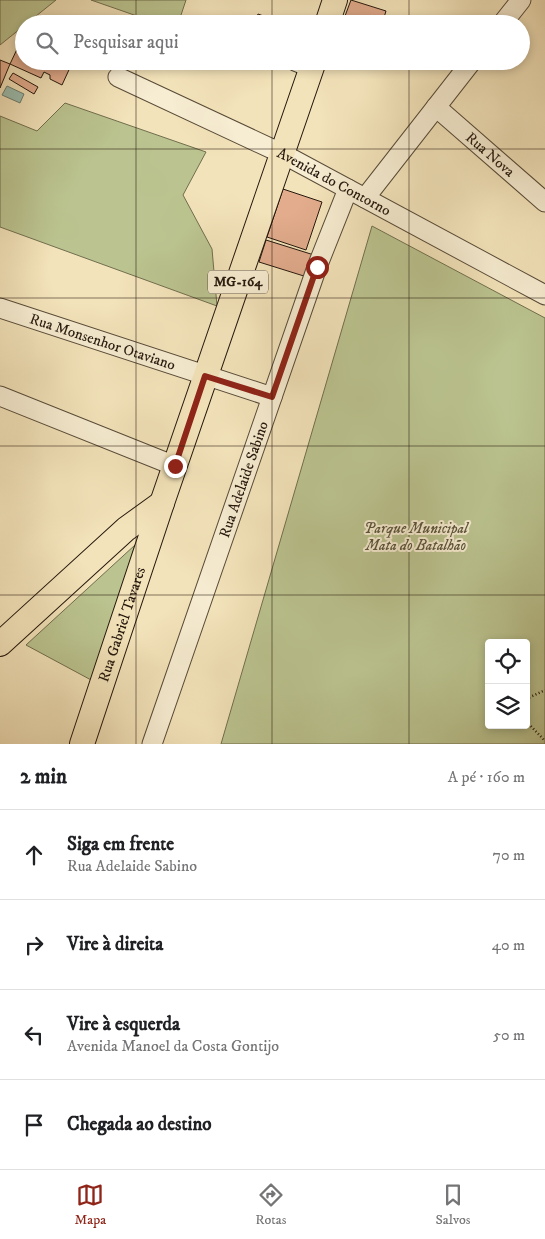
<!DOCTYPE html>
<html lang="pt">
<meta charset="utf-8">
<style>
:root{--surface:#fff;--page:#f2f2f2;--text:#202124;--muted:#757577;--line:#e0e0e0;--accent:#8f2418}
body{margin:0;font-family:"IM FELL DW Pica",serif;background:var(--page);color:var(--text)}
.controls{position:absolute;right:15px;bottom:15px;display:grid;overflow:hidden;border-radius:5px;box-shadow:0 2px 8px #0003}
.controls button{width:45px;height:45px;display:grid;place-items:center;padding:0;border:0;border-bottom:1px solid var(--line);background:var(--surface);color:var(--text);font:25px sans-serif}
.stop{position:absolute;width:15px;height:15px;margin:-11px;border:4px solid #8f2418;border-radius:50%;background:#fff}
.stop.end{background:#8f2418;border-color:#fff;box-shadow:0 1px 5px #0008}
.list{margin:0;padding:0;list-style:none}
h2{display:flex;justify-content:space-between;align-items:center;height:65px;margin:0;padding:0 20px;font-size:21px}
h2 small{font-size:16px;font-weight:400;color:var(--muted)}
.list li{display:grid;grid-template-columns:32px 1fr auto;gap:15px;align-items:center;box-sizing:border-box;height:90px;padding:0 20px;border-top:1px solid var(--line)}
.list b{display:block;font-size:19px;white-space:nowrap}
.list p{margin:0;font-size:16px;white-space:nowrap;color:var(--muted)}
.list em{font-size:16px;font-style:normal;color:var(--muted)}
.icon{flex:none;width:28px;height:28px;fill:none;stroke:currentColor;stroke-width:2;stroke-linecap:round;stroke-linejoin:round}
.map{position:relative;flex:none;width:545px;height:744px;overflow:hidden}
.search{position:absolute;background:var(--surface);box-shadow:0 2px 8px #0003;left:15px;right:15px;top:15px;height:55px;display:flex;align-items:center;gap:12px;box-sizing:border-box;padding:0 18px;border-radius:28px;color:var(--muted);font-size:19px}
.sheet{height:425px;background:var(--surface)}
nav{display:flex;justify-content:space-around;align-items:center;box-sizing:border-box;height:70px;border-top:1px solid var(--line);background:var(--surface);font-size:14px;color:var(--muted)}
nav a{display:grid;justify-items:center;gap:2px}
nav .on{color:var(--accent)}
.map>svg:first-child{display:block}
.green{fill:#bbc490;stroke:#706e4e;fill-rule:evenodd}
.water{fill:#9bbeb0;stroke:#6c7c6f}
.building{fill:#e2ac8d;stroke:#25180d}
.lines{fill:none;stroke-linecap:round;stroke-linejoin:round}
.minor-casing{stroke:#584b38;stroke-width:21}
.major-casing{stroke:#25180d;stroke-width:26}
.path{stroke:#25180d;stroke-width:2.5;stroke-dasharray:1 2.5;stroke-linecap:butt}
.minor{stroke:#f7edd2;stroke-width:19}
.major{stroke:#f3e3ba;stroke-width:24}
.route{stroke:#8f2418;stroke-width:6}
.grid{fill:none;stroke:#25180d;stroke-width:1;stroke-opacity:0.55}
.labels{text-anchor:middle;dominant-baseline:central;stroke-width:4;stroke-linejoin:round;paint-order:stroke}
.shield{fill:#f7edd2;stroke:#645848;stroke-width:1}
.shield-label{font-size:14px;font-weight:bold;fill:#25180d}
.street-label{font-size:15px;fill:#25180d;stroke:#f7edd2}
.park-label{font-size:15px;font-style:italic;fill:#5a543b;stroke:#f7edd2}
</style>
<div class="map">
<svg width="545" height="744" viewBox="0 0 545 744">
<rect width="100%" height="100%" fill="#f3e3ba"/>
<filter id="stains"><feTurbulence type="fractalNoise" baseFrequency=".004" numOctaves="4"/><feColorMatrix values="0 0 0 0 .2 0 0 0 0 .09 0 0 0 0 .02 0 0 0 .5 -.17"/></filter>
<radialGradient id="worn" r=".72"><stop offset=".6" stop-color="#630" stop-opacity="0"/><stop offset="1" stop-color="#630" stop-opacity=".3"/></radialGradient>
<path class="green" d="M 0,0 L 56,0 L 0,45 Z
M 91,0 L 186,0 L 178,24 L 160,24 Z
M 65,103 L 206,152 L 183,195 L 212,249 L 217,306 L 0,227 L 0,116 L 37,131 Z
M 372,226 L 545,318 L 545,744 L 221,744 ZM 489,643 L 526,643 L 526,725 L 489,725 Z
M 135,545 L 93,681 L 26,645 Z"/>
<path class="water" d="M 7,86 L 24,94 L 20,103 L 2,95 Z"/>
<path class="building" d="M 351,0 L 386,11 L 382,24 L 342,24 Z
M 258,14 L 285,24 L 254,24 Z
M 19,45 L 24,47 L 24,61 L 73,61 L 62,85 L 50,79 L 50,75 L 44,72 L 41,78 L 10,64 Z
M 0,60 L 10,64 L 0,88 Z
M 13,73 L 38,87 L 34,94 L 9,79 Z
M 283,189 L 322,202 L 306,250 L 267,237 Z
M 266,240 L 314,255 L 307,277 L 259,262 Z"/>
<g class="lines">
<g class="minor-casing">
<g id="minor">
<path d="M 502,24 L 521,0"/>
<path d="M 295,61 L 312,68"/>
<path id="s1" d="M 118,77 L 283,154 L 545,295"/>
<path id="s2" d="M 436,107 L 545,202"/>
<path d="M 365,198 L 472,61"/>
<path id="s3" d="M 0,308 L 272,397"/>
<path d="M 0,396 L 175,466"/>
<path id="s4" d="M 152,744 L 317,267 L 348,189"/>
</g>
</g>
<g class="major-casing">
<g id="major">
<path d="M 327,24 L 335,0"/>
<path d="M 0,644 L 126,529 L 162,503"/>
<path id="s5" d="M 82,744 L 162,503 L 314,61"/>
</g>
</g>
<path class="path" d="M 526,699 L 545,690
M 526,721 L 545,741"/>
<use href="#minor" class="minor"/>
<use href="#major" class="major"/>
</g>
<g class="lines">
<path class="route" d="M 175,466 L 205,376 L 272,397 L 317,267"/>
</g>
<path class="grid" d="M 136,0 L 136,24M 272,0 L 272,24M 409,0 L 409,24M 136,61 L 136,744M 272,61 L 272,744M 409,61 L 409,744M 0,149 L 545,149M 0,298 L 545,298M 0,446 L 545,446M 0,595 L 545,595"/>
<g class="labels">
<rect class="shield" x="208" y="270.5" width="60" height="23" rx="4"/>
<g class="shield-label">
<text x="238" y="282">MG-164</text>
</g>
<g class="street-label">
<text stroke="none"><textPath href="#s2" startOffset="72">Rua Nova</textPath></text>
<text stroke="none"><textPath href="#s1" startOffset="240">Avenida do Contorno</textPath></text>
<text stroke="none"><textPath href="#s3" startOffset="108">Rua Monsenhor Otaviano</textPath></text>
<text stroke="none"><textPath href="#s4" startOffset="280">Rua Adelaide Sabino</textPath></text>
<text stroke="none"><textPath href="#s5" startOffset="126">Rua Gabriel Tavares</textPath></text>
</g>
<g class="park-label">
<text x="416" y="528">Parque Municipal<tspan x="416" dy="17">Mata do Batalhão</tspan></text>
</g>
</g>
<rect width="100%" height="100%" filter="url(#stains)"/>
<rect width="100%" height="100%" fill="url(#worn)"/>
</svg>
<div class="controls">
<button><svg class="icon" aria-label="locate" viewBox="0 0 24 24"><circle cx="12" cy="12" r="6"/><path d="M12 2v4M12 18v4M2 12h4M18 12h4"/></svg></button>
<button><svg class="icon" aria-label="layers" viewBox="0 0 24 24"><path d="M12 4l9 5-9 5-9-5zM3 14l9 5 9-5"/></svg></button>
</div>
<div class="stop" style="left:317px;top:267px"></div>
<div class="stop end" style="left:175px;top:466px"></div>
<div class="search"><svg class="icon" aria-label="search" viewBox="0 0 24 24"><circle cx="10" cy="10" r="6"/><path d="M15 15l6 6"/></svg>Pesquisar aqui</div>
</div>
<section class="sheet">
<h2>2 min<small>A pé · 160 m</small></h2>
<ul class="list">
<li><svg class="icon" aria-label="ahead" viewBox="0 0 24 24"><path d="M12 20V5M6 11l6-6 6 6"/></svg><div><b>Siga em frente</b><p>Rua Adelaide Sabino</p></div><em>70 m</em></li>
<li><svg class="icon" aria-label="right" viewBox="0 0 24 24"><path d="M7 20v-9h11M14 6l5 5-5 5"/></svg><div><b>Vire à direita</b></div><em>40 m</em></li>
<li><svg class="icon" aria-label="left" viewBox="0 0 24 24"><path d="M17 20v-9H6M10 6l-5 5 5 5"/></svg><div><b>Vire à esquerda</b><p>Avenida Manoel da Costa Gontijo</p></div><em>50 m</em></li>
<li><svg class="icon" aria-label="arrive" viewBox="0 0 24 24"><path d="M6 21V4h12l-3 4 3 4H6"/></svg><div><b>Chegada ao destino</b></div></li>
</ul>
</section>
<nav>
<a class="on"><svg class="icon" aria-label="map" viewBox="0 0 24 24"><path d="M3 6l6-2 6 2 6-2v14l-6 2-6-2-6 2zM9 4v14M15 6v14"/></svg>Mapa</a>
<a><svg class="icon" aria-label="directions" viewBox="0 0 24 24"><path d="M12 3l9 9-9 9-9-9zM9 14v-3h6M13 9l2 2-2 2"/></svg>Rotas</a>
<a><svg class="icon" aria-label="saved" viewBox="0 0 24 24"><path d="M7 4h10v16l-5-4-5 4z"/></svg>Salvos</a>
</nav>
